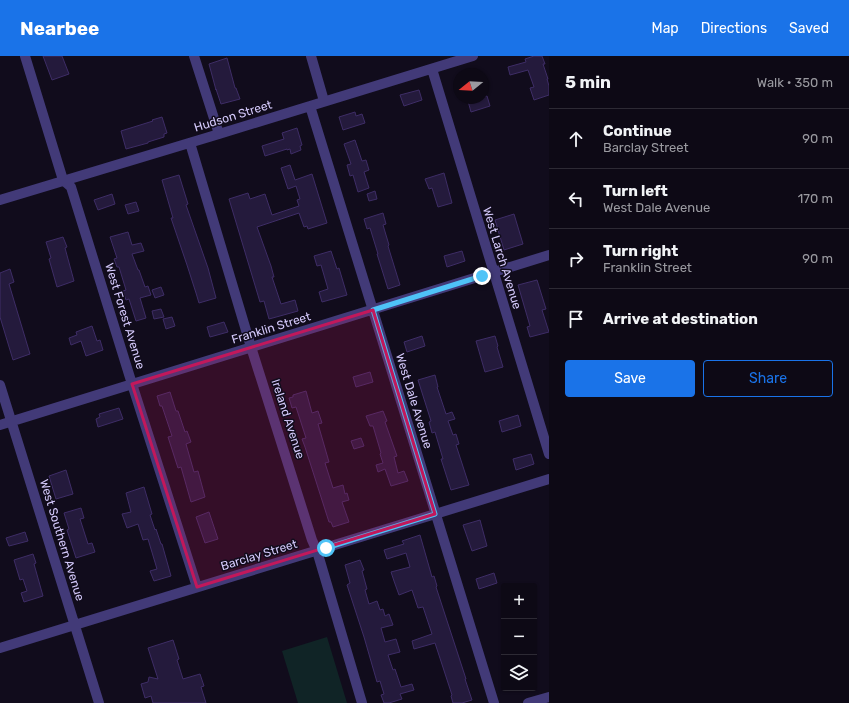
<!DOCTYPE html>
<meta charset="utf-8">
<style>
:root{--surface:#0d0915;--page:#1b1722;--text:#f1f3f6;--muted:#9a9aa0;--line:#2d2a34;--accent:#1a73e8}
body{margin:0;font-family:Rubik,sans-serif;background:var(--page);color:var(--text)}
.controls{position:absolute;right:12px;bottom:12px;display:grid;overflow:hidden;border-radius:4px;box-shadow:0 1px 3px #0004}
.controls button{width:36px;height:36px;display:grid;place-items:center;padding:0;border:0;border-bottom:1px solid var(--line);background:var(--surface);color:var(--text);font:20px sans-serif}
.compass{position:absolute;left:453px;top:12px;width:36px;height:36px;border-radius:50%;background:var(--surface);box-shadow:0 1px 3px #0004;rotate:252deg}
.stop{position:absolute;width:12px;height:12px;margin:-9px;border:3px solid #4fc3f7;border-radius:50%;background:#fff}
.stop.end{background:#4fc3f7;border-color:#fff;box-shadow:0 1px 4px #0008}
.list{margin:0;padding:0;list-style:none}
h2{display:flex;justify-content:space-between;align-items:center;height:52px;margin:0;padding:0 16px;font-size:17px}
h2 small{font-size:13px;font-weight:400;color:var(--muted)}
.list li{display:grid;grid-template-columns:26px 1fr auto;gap:12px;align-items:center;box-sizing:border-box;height:60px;padding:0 16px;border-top:1px solid var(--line)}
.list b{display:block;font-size:15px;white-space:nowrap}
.list p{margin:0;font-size:13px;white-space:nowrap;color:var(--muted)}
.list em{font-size:13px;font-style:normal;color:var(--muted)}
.actions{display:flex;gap:8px;padding:12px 16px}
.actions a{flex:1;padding:9px 0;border:1px solid var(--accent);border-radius:4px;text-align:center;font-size:14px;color:var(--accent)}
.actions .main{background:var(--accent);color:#fff}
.icon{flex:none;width:22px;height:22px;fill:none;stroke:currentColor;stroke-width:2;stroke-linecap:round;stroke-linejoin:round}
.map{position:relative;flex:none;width:549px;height:647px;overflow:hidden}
header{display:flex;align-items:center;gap:24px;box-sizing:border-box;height:56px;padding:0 20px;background:var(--accent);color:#fff}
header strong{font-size:19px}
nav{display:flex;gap:22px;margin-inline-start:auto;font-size:14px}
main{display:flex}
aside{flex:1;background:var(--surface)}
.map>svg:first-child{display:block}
.garden{fill:#102426}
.building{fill:#241a3c;stroke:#3e2d66}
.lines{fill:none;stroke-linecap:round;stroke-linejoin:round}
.minor{stroke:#423a78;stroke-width:10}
.route{stroke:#4fc3f7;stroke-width:5}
.marked{fill:#c2185b;fill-opacity:0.2;stroke:#c2185b;stroke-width:3;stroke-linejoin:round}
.labels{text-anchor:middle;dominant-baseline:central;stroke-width:3;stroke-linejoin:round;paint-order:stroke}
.street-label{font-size:12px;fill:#d5cafc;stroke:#110c1c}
</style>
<header>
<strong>Nearbee</strong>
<nav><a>Map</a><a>Directions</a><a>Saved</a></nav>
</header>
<main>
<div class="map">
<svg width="549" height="647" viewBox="0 0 549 647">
<rect width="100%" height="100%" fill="#110c1c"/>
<path class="garden" d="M 327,581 L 347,647 L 298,647 L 282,595 Z"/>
<path class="building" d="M 43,0 L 62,0 L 69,18 L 52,24 Z
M 534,0 L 542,0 L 545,8 L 543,8 L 548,23 L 547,23 L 549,30 L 549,39 L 534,44 L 530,32 L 534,31 L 528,14 L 510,19 L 508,11 L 526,6 L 525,3 Z
M 227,2 L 235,32 L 236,32 L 240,43 L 221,48 L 216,33 L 216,34 L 209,8 Z
M 419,34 L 422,44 L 404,50 L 400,39 Z
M 487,40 L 490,50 L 471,56 L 468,45 L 480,42 L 483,42 L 483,41 Z
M 355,56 L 356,60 L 362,58 L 365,67 L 343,74 L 339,61 Z
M 162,61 L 167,77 L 164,78 L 164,81 L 148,86 L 148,87 L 126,93 L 121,75 L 153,65 L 152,64 Z
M 297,72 L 302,89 L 300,90 L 301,94 L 291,98 L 290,93 L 287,94 L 287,93 L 265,100 L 262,90 L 284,83 L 282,77 Z
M 355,84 L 362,105 L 366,104 L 369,114 L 364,116 L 369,132 L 358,136 L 353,119 L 350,120 L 347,109 L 351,108 L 344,88 Z
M 290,109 L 295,124 L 312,118 L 327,167 L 308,173 L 307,170 L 304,171 L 299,157 L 257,171 L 271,210 L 274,221 L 272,221 L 281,248 L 295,244 L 298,255 L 269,263 L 264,245 L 260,246 L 229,143 L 248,137 L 250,143 L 265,138 L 272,159 L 299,150 L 297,144 L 300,143 L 296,130 L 288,133 L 281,112 Z
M 444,117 L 452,147 L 438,151 L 432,132 L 429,133 L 425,123 Z
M 179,119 L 188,148 L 186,149 L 208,212 L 216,242 L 199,247 L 196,237 L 187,209 L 171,162 L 173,162 L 162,124 Z
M 375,135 L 377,143 L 369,145 L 367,138 Z
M 112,138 L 115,148 L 98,154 L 94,144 Z
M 136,146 L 139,155 L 128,158 L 125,149 Z
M 383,157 L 386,168 L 383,169 L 389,189 L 388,190 L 400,229 L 388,233 L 377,198 L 378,198 L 370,172 L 367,173 L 364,163 Z
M 514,158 L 523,188 L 504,194 L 495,164 Z
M 128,176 L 132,189 L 141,187 L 144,195 L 132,198 L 138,214 L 139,214 L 145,231 L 148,230 L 151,239 L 140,242 L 146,262 L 136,265 L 129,243 L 126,244 L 123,235 L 126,234 L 119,211 L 117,211 L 114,203 L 117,202 L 110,181 Z
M 63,181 L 67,191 L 65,192 L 74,225 L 57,231 L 49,203 L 51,202 L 46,186 Z
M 331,195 L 337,213 L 339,212 L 347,239 L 322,246 L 319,236 L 328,233 L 321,209 L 317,210 L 314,200 Z
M 462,195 L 465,205 L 447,211 L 444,200 Z
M 10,213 L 14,226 L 9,228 L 30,298 L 13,304 L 0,261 L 0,217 Z
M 537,224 L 546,253 L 542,254 L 549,276 L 530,281 L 527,271 L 530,270 L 518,229 Z
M 161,231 L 164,239 L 155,242 L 152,234 Z
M 161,253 L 164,261 L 154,263 L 152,255 Z
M 172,261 L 175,270 L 166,273 L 163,263 Z
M 224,266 L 228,276 L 210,281 L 207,271 Z
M 92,270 L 97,285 L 100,284 L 103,294 L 86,300 L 81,285 L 71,289 L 69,282 L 77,279 L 76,276 Z
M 422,280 L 425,290 L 407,296 L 404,286 Z
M 495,280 L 498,290 L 497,291 L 503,311 L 485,316 L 476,285 Z
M 370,316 L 373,326 L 356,331 L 353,321 Z
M 435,319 L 438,331 L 437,331 L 446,358 L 452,356 L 455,363 L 448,365 L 453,379 L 456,378 L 459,388 L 456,389 L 469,429 L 451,434 L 441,403 L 443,403 L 435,376 L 432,377 L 429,366 L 431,365 L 418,324 Z
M 306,335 L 312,357 L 318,355 L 322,367 L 318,368 L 329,406 L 325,407 L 333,432 L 343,429 L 345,438 L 347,437 L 349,444 L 342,446 L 349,466 L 333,471 L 331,466 L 329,466 L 305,391 L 302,383 L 306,382 L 296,351 L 292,352 L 289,342 L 293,341 L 293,339 Z
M 170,336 L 176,355 L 178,355 L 185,376 L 187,375 L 191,386 L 186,388 L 194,416 L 198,415 L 205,441 L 191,446 L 181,411 L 178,412 L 168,381 L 172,380 L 162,350 L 160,350 L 157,340 Z
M 119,352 L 123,363 L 98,371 L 96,363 L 100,361 L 99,358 Z
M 383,355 L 387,365 L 385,366 L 397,400 L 394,401 L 398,417 L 404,415 L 408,425 L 391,430 L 385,413 L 378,416 L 376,409 L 383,407 L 380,398 L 381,397 L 373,370 L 370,370 L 366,360 Z
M 518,359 L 521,370 L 502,376 L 499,365 Z
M 361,382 L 364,390 L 354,393 L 351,385 Z
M 531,398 L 534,408 L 516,414 L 513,403 Z
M 66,414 L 73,438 L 56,443 L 49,420 Z
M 144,431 L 152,458 L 150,459 L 155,474 L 156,473 L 161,488 L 162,488 L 171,520 L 154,525 L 150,515 L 157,513 L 148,483 L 143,484 L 138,468 L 127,472 L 122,458 L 131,456 L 126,437 Z
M 81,452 L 84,462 L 80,463 L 88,488 L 92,487 L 95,496 L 76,502 L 67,474 L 69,473 L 64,457 Z
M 209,456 L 218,483 L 205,487 L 196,461 Z
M 480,464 L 487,490 L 472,495 L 463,469 Z
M 25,476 L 28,485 L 9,490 L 6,482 Z
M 420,479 L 432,521 L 434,520 L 437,530 L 436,531 L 466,623 L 465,623 L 472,644 L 462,647 L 453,647 L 451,640 L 452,639 L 435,587 L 414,593 L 412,585 L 432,578 L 423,551 L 418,552 L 412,534 L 399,539 L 394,525 L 391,516 L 410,511 L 406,497 L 387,503 L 384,494 L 404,488 L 402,485 Z
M 33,498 L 36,507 L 34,508 L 43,540 L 24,546 L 21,537 L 27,535 L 23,523 L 20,524 L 14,504 Z
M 360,504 L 364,514 L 362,515 L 367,533 L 365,534 L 369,548 L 377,545 L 380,554 L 383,553 L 385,560 L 389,558 L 393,569 L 381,572 L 385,586 L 396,583 L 400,596 L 388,599 L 393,614 L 395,613 L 401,631 L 412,628 L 414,634 L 400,638 L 402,643 L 389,647 L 384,647 L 381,639 L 384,638 L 380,625 L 377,626 L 364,581 L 347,529 L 350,527 L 345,509 Z
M 494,517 L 497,527 L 479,533 L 476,523 Z
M 173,584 L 179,603 L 177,604 L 183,623 L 200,618 L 204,630 L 201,631 L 206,647 L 153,647 L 151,640 L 145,642 L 141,628 L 148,626 L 149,621 L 158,623 L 148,592 Z"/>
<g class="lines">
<path class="minor" d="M 25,0 L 63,124 L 71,131 L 132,328 L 197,531
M 194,0 L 219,78
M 311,0 L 324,45
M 432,13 L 549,398
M 310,50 L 494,647
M 190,87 L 251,291 L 312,484 L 317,495 L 362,647
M 0,144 L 219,78 L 473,0
M 0,329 L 99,647
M 0,369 L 549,199
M 0,592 L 549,423
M 528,647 L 549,641"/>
</g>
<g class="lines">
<path class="route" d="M 326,492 L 435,458 L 373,254 L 482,220"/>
</g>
<path class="marked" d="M 373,254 L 435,458 L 197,531 L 132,328 Z"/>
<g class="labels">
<g class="street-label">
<text transform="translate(233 60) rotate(-17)">Hudson Street</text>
<text transform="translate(502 202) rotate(73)">West Larch Avenue</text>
<text transform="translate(125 260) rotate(73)">West Forest Avenue</text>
<text transform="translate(271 272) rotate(-17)">Franklin Street</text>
<text transform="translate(414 345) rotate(73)">West Dale Avenue</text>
<text transform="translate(288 363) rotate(72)">Ireland Avenue</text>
<text transform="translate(62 484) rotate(73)">West Southern Avenue</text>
<text transform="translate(259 499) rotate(-17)">Barclay Street</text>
</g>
</g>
</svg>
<div class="controls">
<button>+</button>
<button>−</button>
<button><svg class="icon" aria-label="layers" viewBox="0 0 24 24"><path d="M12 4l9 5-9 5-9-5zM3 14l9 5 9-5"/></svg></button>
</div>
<svg class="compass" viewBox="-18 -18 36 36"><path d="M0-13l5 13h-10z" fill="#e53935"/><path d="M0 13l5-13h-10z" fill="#9a9aa0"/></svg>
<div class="stop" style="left:326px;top:492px"></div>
<div class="stop end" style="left:482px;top:220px"></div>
</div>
<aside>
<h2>5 min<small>Walk · 350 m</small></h2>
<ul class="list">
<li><svg class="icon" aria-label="ahead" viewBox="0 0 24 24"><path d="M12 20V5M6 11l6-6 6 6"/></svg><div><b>Continue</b><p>Barclay Street</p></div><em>90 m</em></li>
<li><svg class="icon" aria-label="left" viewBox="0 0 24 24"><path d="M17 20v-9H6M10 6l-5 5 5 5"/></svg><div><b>Turn left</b><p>West Dale Avenue</p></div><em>170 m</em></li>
<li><svg class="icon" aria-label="right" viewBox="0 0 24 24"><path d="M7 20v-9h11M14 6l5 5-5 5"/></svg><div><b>Turn right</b><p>Franklin Street</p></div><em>90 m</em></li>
<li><svg class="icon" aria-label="arrive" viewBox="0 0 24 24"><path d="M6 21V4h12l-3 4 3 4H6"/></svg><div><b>Arrive at destination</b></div></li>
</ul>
<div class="actions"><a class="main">Save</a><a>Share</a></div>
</aside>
</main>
